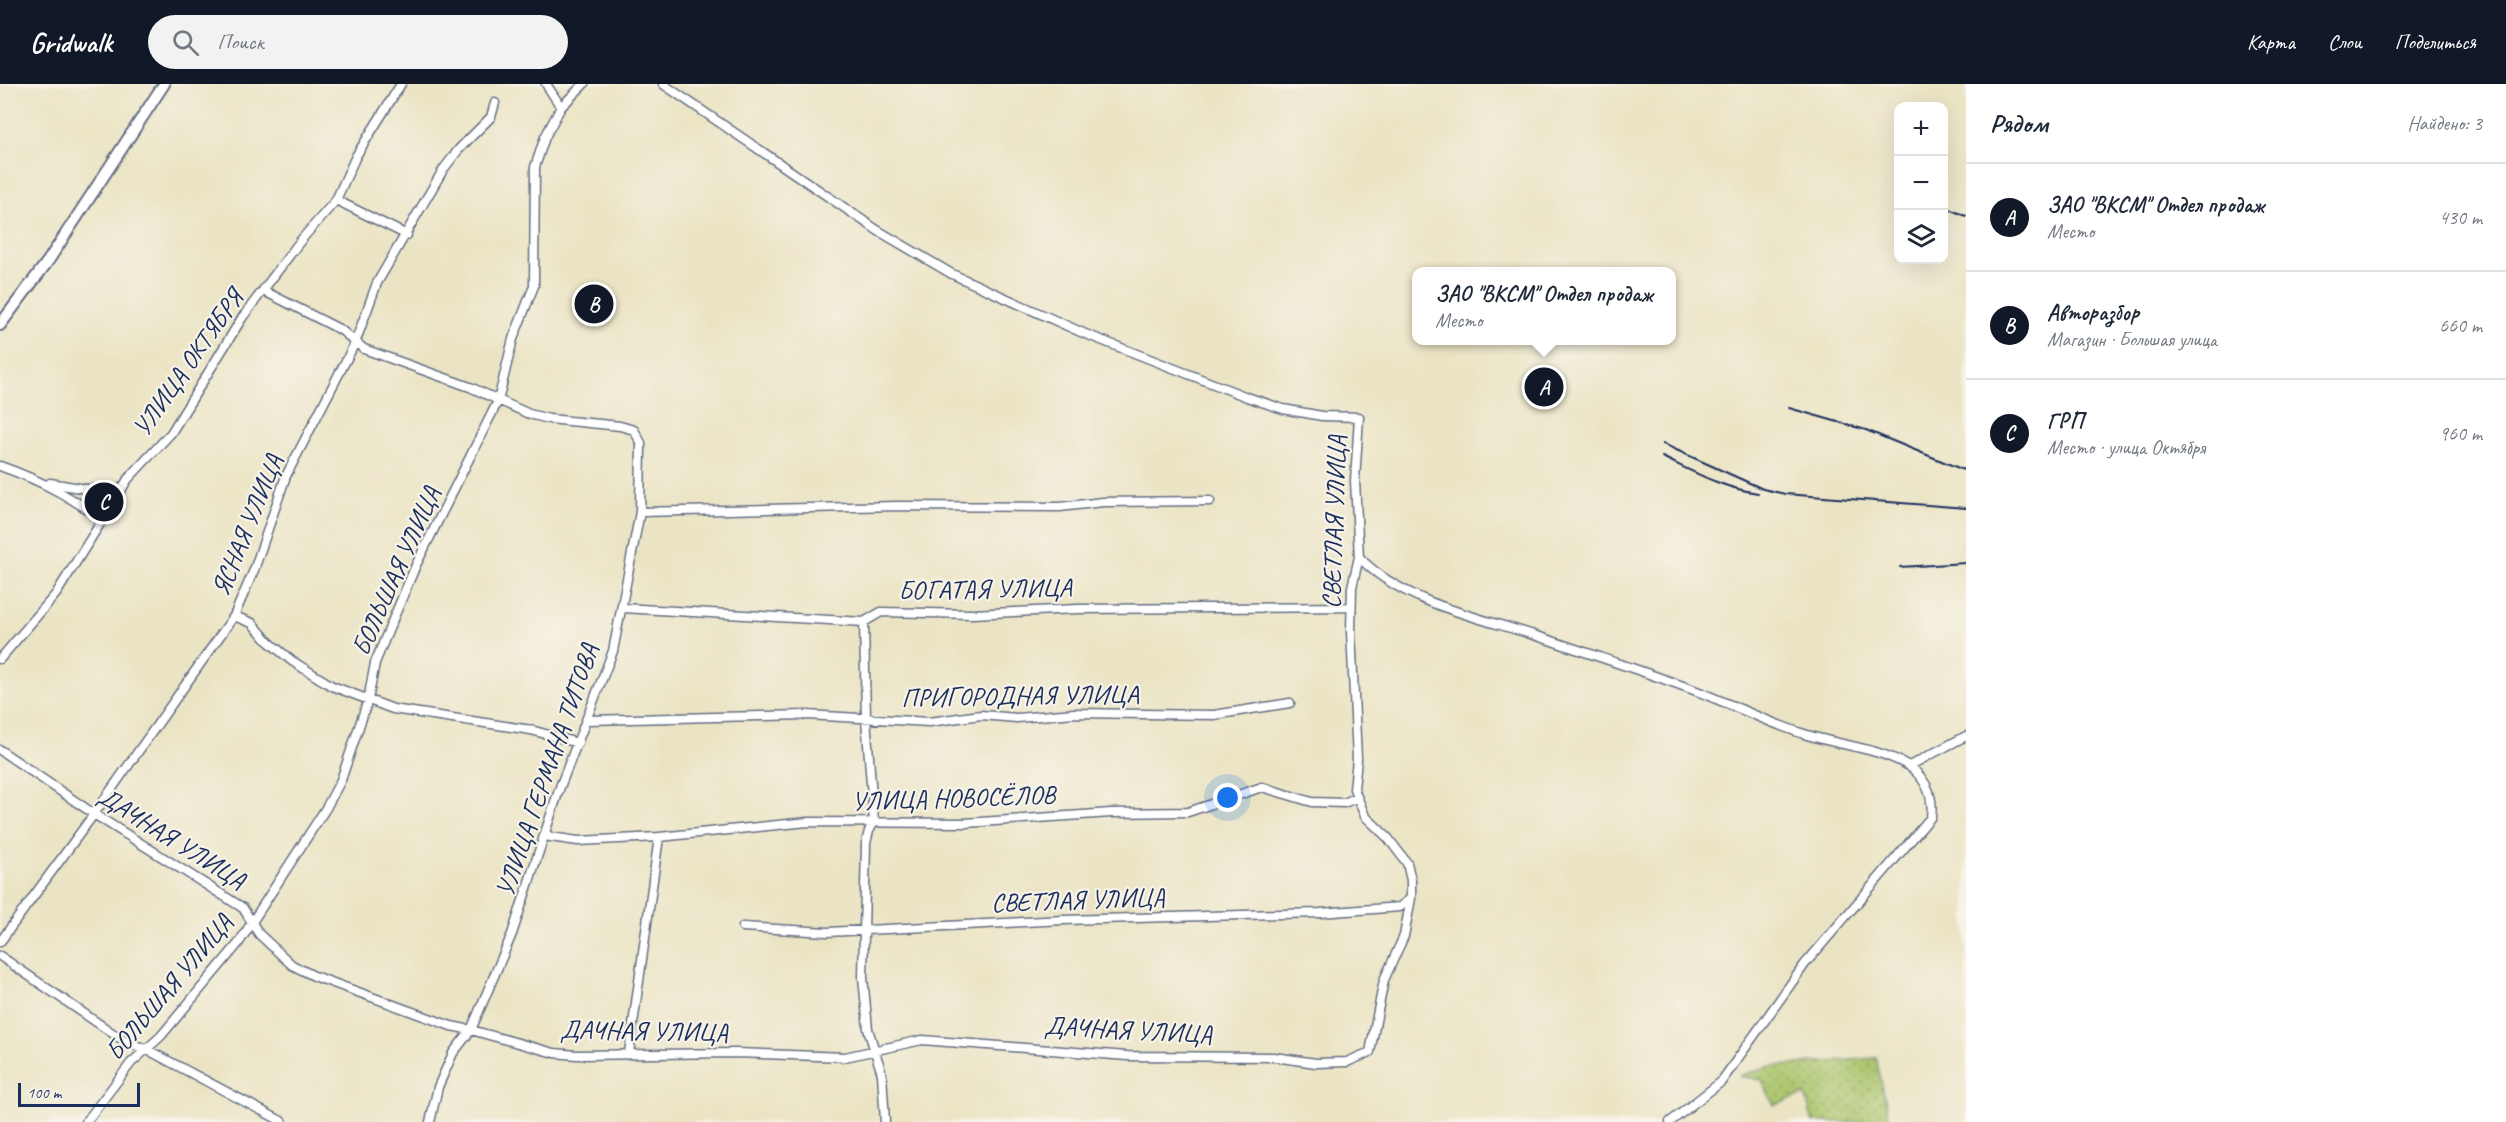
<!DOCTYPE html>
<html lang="ru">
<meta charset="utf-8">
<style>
:root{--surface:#fff;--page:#f2f2f3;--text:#1f2937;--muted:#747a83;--line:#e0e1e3;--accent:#111827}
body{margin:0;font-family:Caveat,sans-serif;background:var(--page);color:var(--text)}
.controls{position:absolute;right:18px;top:18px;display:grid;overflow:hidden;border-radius:12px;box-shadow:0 6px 24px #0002}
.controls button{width:54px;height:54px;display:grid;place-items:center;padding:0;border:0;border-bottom:2px solid var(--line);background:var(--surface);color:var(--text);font:30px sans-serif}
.scale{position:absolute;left:18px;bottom:15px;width:122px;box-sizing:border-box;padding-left:6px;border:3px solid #1b2f5e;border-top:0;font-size:16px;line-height:21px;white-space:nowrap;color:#1b2f5e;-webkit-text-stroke:4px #f7f3e8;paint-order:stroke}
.you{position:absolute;left:1228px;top:714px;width:21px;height:21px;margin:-15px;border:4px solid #fff;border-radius:50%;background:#1a73e8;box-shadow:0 0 0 9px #1a73e833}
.badge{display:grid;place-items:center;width:39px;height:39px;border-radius:50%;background:var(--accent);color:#fff;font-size:20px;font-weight:700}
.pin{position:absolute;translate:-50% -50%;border:3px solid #fff;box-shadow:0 2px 6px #0006}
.popup{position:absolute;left:1412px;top:183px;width:264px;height:78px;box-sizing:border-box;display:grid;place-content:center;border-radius:12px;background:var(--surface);filter:drop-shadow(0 2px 4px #0005);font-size:20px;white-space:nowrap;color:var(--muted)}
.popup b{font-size:22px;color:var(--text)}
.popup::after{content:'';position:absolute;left:50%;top:100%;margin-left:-12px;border:12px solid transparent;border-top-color:var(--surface)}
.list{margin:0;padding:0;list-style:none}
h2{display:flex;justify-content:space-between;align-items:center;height:78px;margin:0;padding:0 24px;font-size:26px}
h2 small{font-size:20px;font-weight:400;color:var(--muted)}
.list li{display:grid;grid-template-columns:39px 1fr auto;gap:18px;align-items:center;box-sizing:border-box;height:108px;padding:0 24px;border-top:2px solid var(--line)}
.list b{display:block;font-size:22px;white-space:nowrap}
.list p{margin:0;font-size:20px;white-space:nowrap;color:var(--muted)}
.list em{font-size:20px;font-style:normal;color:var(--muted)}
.icon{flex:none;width:33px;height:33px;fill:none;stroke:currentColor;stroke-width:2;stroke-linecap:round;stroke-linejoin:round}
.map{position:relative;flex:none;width:1966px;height:1038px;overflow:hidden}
header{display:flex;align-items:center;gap:36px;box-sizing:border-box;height:84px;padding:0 30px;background:var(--accent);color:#fff}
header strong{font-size:28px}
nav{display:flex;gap:33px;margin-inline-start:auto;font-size:21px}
.search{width:420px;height:54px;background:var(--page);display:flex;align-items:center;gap:15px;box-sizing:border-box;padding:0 21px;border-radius:33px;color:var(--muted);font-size:22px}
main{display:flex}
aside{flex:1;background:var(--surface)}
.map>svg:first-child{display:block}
.grass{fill:url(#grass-dots);stroke:#627a64;stroke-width:1.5}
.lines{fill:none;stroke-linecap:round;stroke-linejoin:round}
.minor-casing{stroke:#646e82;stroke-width:11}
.major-casing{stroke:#646e82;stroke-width:14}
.minor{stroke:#fff;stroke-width:8}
.major{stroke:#fff;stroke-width:10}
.rail{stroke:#1b2f5e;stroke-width:2}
.labels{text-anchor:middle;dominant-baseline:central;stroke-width:4.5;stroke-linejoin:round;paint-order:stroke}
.street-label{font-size:26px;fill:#1b2f5e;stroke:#f7f3e8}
</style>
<header>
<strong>Gridwalk</strong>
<div class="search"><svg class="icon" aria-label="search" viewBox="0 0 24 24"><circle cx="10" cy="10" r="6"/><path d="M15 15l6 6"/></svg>Поиск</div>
<nav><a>Карта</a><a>Слои</a><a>Поделиться</a></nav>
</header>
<main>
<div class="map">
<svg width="1966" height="1038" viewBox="0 0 1966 1038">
<defs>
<pattern id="grass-dots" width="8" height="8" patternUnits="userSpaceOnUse" patternTransform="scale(1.5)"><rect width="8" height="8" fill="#aac56b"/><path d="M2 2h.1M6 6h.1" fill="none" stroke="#8aa05b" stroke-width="1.8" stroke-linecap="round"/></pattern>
</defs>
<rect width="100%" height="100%" fill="#f7f3e8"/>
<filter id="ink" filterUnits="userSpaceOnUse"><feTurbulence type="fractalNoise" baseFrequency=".0167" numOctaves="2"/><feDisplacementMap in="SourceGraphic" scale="12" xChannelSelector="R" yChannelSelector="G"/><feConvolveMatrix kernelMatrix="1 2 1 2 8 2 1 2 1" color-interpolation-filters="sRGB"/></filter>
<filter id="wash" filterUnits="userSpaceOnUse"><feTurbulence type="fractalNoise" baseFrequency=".008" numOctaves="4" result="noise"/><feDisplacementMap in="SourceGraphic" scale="24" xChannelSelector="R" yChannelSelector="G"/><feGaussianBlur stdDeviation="1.35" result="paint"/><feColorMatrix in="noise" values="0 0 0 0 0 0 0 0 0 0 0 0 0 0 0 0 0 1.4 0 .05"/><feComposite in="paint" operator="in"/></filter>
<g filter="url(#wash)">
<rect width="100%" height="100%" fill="#ebe4c4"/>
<path class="grass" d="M 1876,974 L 1890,1038 L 1813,1038 L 1805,1010 L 1774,1021 L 1762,996 L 1739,992 L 1766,983 Z"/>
</g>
<g filter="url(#ink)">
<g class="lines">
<g class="minor-casing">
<path id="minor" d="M 546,0 L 561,23
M 336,116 L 407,151
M 264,207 L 341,246 L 364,265 L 470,303 L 529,330 L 549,335 L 620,342 L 634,346 L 641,359 L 640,428 L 613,567 L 560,703 L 512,850 L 471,946 L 453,969 L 438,1003 L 430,1038
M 0,382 C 42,397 66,410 103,436
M 50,399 L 86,405 L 122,405
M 640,428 L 897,422 L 1060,423 L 1103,418 L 1210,417
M 1359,473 C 1402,519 1482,534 1540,553 C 1588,569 1636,585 1683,602 C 1723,616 1761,636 1801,649 C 1839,662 1874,662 1909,682 L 1966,652
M 623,524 L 864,538 L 881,528 L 972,530 L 1077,525 L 1351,523
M 234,532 L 252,539 L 269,558 L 292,577 L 332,602 L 393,625 L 531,646 L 578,659
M 864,538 L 866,635 L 874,738 L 869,747 L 866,759 L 863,893 L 868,945 L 882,990 L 885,1038
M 0,575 L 56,510 L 128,395 L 171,349 L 242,234 L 301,156 L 336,116 L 356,72 L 401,0
M 587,636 L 807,631 L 929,638 L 981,631 L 1017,634 L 1074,629 L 1214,631 L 1290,619
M 0,666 L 94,730 L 243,824 L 259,850 L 292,881 L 314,892 L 451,942 L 471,946 L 554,969 L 577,971 L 736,969 L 845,973 L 922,956 L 1127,972 L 1274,973 L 1316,979 L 1347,978 L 1370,968 L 1384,896 L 1404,852 L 1411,814 L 1411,796 L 1407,779 L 1388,754 L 1365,732 L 1354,705 L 1357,675 L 1351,547 L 1352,503 L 1359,473 L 1355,397 L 1359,333 L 1322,332 L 1283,325 L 1247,313 L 1083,249 L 952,190 L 877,146 L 663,0
M 544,752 L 578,757 L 659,753 L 808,738 L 965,739 L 1111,729 L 1188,728 L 1262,703 L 1312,718 L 1344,719 L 1356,714
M 743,843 L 827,848 L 1064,836 L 1320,829 L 1400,823 L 1411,814
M 0,858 L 94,730 L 234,532 L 254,486 L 286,392 L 355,259 L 377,199 L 443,86 L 459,65 L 491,33 L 495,19
M 0,872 L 124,957 L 146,965 L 283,1038
M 629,969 L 659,753
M 86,1038 L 131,979 L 161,952 L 238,860 L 326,724 L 341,696 L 368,616 L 375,579 L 389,545 L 416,481 L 498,317 L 513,255 L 534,202 L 535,83 L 545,53 L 561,23 L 584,0
M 1670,1038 L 1721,998 L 1805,880 L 1931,733 C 1934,712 1926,695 1909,682"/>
</g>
<g class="major-casing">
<path id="major" d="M 0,241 L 48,177 L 164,0"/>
</g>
<use href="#minor" class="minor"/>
<use href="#major" class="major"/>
<path class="rail" d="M 1944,123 L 1966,132
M 1789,324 L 1866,346 L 1966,387
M 1663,360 L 1763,405 L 1785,410 L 1966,424
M 1662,373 C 1692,387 1724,405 1758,409
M 1900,483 L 1966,479"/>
</g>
</g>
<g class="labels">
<g class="street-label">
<text transform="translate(188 279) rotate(-55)">УЛИЦА ОКТЯБРЯ</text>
<text transform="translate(1334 438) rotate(-88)">СВЕТЛАЯ УЛИЦА</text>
<text transform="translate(247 441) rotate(-68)">ЯСНАЯ УЛИЦА</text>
<text transform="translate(396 487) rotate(-66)">БОЛЬШАЯ УЛИЦА</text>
<text transform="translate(985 505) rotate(-1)">БОГАТАЯ УЛИЦА</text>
<text transform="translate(1020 612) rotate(-1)">ПРИГОРОДНАЯ УЛИЦА</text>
<text transform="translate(547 686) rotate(-71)">УЛИЦА ГЕРМАНА ТИТОВА</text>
<text transform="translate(953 714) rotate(-2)">УЛИЦА НОВОСЁЛОВ</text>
<text transform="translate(172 754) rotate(32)">ДАЧНАЯ УЛИЦА</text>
<text transform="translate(1078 816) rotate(-2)">СВЕТЛАЯ УЛИЦА</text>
<text transform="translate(169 903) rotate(-50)">БОЛЬШАЯ УЛИЦА</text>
<text transform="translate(1128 946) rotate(3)">ДАЧНАЯ УЛИЦА</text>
<text transform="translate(644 947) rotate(1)">ДАЧНАЯ УЛИЦА</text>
</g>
</g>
</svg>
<div class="controls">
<button>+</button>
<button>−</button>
<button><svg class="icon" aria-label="layers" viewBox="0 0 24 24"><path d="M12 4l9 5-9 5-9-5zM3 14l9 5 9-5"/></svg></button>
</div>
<div class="scale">100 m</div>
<div class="you"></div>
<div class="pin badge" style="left:1544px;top:303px">A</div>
<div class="popup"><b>ЗАО &quot;ВКСМ&quot; Отдел продаж</b>Место</div>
<div class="pin badge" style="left:594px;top:220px">B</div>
<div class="pin badge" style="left:104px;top:418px">C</div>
</div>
<aside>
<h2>Рядом<small>Найдено: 3</small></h2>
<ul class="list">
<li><span class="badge">A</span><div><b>ЗАО &quot;ВКСМ&quot; Отдел продаж</b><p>Место</p></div><em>430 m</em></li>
<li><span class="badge">B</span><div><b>Авторазбор</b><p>Магазин · Большая улица</p></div><em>660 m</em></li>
<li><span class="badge">C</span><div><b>ГРП</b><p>Место · улица Октября</p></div><em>960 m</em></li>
</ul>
</aside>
</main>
